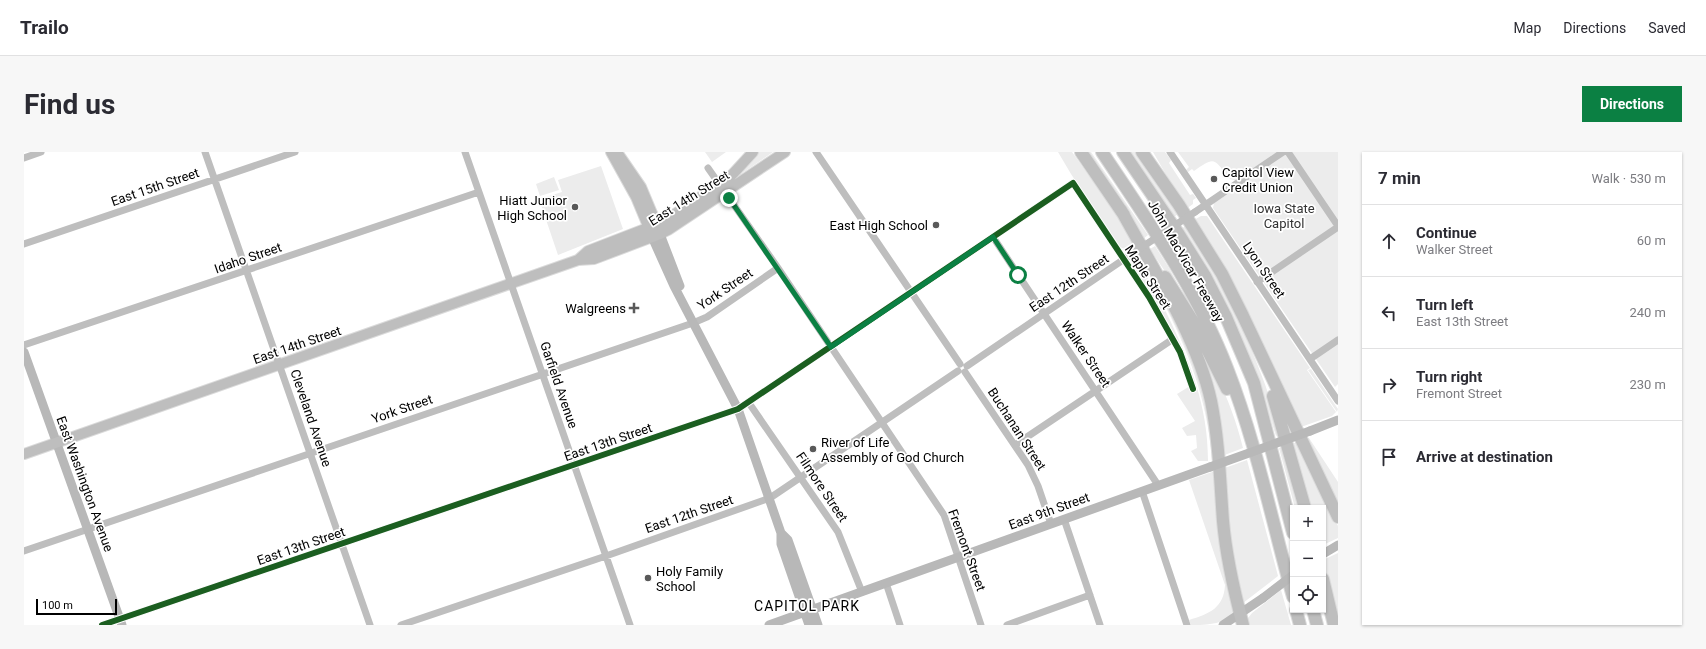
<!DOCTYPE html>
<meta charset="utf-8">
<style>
:root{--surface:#fff;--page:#f7f7f7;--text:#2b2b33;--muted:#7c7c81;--line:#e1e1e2;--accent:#0b8043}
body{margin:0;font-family:Roboto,sans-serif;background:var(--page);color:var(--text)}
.controls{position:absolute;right:12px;bottom:12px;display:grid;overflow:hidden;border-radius:0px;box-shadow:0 1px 3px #0004}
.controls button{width:36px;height:36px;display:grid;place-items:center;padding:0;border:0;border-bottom:1px solid var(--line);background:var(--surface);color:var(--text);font:20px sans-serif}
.scale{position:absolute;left:12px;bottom:10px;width:81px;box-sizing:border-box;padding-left:4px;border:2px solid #000;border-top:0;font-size:11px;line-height:14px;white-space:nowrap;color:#000;-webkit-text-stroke:3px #fff;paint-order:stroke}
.stop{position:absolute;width:12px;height:12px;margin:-9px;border:3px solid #0b8043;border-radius:50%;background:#fff}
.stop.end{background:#0b8043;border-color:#fff;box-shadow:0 1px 4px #0008}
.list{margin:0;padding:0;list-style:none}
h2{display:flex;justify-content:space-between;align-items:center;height:52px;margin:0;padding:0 16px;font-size:17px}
h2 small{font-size:13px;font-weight:400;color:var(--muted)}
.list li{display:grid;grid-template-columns:26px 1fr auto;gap:12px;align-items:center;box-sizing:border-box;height:72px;padding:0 16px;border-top:1px solid var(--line)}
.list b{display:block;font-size:15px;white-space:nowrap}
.list p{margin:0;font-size:13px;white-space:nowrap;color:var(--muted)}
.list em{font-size:13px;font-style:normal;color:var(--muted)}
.icon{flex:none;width:22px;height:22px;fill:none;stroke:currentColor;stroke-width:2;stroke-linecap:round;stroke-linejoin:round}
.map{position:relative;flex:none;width:1314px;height:473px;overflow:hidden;border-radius:0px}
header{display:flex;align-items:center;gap:24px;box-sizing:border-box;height:56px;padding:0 20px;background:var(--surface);border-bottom:1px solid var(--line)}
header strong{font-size:19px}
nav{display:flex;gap:22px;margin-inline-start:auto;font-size:14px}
.intro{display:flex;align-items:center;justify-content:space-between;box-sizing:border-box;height:96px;padding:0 24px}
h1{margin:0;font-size:28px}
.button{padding:10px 18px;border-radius:0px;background:var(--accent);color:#fff;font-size:14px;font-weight:700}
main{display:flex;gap:24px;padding:0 24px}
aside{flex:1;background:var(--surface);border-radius:0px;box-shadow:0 1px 3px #0004}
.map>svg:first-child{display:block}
.green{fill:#ececec}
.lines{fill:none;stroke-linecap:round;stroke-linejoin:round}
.primary-casing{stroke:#dbdbdb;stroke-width:12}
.highway-casing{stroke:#dbdbdb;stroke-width:14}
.street{stroke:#bebebe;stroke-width:7}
.secondary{stroke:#b8b8b8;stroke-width:9}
.primary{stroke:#bebebe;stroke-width:10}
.highway{stroke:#bebebe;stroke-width:12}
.street-bridge{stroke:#bebebe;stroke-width:7}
.secondary-bridge{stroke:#b8b8b8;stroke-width:9}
.cycleway-casing{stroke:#fff;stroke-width:8}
.cycleway{stroke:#1b5e20;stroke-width:6}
.route{stroke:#0b8043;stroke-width:5}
.poi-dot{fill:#595959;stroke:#fff;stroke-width:1.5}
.labels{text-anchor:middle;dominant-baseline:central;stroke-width:3.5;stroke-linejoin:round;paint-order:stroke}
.poi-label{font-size:13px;fill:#000;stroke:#fff;text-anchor:start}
.street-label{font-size:13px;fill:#000;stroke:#fff}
.park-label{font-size:13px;fill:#333;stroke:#fff}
.neighbourhood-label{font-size:14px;letter-spacing:1px;fill:#000;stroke:#fff}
</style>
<header>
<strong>Trailo</strong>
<nav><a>Map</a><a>Directions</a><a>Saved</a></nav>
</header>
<div class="intro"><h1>Find us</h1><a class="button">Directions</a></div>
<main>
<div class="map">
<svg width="1314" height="473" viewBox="0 0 1314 473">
<rect width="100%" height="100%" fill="#fff"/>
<path class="green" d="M 681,0 L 702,0 L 688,10 Z
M 733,0 L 749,0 L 714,24 Z
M 1034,0 L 1048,0 L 1091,60 L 1110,92 L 1101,97 L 1096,95 L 1047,22 Z
M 1060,0 L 1067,0 L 1124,83 L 1119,87 Z
M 1106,0 L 1113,0 L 1154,62 L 1150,65 Z
M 1129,0 L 1141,0 L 1147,8 L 1145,11 L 1166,43 L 1169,42 L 1172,46 L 1169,48 L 1169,52 L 1162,57 Z
M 1154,0 L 1314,0 L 1314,232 L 1311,235 L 1189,56 L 1190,51 L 1215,35 L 1210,28 L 1205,27 L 1208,25 L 1208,23 L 1204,26 C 1190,5 1190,5 1170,19 L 1168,17 L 1164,20 L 1162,18 L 1165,15 Z
M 577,14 L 599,77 L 534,103 L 515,47 L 538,40 L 534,28 Z
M 530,25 L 535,38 L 516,44 L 512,32 Z
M 1177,64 L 1183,64 L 1286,216 L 1283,218 L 1312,260 L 1308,264 L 1274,276 L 1170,68 Z
M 1163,73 C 1203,139 1236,207 1257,282 L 1252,284 L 1233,226 L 1157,77 Z
M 1131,94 L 1145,116 L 1178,175 L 1126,97 Z
M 1117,103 L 1153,170 L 1179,235 L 1191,307 L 1188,308 C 1184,250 1164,197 1137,146 C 1131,133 1125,120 1116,109 C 1117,115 1137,151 1142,160 C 1166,210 1184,253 1184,309 L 1174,309 L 1167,299 L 1173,296 L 1172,283 L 1163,284 L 1158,276 L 1171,269 L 1153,242 L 1166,234 L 1168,239 L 1173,238 C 1158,194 1136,156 1111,118 L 1110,110 Z
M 1157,156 C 1182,201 1207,245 1219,296 L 1198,304 Z
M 1287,217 L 1314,257 L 1313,260 L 1284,218 Z
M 1285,286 L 1314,330 L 1314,357 L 1280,287 Z
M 1274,290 L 1314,374 L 1314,386 L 1299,393 L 1299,356 L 1284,356 L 1267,292 Z
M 1260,295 L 1276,356 L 1271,356 L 1255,296 Z
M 1223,308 L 1254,424 L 1219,451 L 1208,409 L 1198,317 Z
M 1191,319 L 1211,456 C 1205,473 1182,473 1167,473 L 1165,468 C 1185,462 1200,456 1201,433 L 1165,328 Z
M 1314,401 L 1314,470 L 1299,415 L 1299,408 Z
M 1257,438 L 1267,473 L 1224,473 L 1224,466 L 1228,461 Z"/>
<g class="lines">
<g class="primary-casing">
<path id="primary" d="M 587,0 L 612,45 L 627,81
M 595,3 L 617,35 L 635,78
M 554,108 L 564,99 L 639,70 L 706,25 L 729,0
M 0,302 L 554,108 L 570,107 L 636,82 L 644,78 L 761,0"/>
</g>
<g class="highway-casing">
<path id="highway" d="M 1057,0 L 1100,63
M 1078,0 C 1124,69 1173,138 1203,216 C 1232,290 1248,369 1269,445
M 1099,0 L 1154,81 L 1181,124 L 1202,165 L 1230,231 L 1269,381
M 1118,0 L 1155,53 L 1198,122 L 1219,164 L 1314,365
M 1097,58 C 1128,115 1173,185 1187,249 C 1195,288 1196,329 1199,369 C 1202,404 1210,439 1219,473
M 1141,125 L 1170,171 L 1203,237
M 1249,244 L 1281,356
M 1299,427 L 1310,473
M 1272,458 L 1276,473
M 1289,458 L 1293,473"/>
</g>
<path class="street" d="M 181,0 L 346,473
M 441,0 L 606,473
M 792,0 L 936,212
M 1146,0 L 1314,249
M 1264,0 L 1314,74
M 0,6 L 17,0
M 684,16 L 754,116 L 920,363 L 957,473
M 1171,60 L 1259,0
M 969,85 L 1134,333
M 0,92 L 271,0
M 1233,130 L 1314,75
M 0,193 L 455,40
M 1286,207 L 1314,188
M 943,214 L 1109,101
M 941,220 L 1004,313 L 1014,334 L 1027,372
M 725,251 L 814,380 L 838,440
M 991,293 L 1149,187
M 1118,339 L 1163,473
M 1040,367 L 1076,473
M 0,399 L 669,171 L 683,165 L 754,116
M 862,431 L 876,473
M 78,473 L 714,257 L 1049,31 L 1125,145 L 1156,200 L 1169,237
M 377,473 L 582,404 L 746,346 L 934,219
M 983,473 L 1066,443"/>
<path class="secondary" d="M 636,82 L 656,134
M 628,85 L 650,134 L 714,257 L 757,381 L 757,392 L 785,473
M 0,200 L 98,473
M 1286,279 L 1314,268
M 757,381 L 764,388 L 794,473
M 1299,402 L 1314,393
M 745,473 L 1186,315
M 1199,473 L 1239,446"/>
<use href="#primary" class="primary"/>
<use href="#highway" class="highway"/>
<path class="street-bridge" d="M 1109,101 L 1171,60"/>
<path class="secondary-bridge" d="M 1186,315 L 1286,279
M 1239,446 L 1269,423"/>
<g class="cycleway-casing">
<path id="cycleway" d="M 78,473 L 714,257 L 1049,31 L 1125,145 L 1156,200 L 1169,237"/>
</g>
<use href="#cycleway" class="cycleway"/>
</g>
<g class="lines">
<path class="route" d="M 705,46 L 807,195 L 969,85 L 994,123"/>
</g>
<g class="poi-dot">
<circle cx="1190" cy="27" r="4"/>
<circle cx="551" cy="55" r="4"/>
<circle cx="912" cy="73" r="4"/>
<path d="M608 150h4v4h4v4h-4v4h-4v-4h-4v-4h4z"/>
<circle cx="789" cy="297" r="4"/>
<circle cx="624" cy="426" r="4"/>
</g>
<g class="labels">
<g class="poi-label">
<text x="1198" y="20">Capitol View<tspan x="1198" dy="15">Credit Union</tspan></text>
<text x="543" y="48" text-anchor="end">Hiatt Junior<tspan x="543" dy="15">High School</tspan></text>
<text x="904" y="73" text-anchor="end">East High School</text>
<text x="602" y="156" text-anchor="end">Walgreens</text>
<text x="797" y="290">River of Life<tspan x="797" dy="15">Assembly of God Church</tspan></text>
<text x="632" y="419">Holy Family<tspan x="632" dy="15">School</tspan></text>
</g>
<g class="street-label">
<text transform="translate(131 35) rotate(-19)">East 15th Street</text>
<text transform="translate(665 46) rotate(-32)">East 14th Street</text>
<text transform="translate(224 106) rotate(-19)">Idaho Street</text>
<text transform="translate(1162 109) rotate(60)">John MacVicar Freeway</text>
<text transform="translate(1240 118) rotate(56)">Lyon Street</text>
<text transform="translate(1124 125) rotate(57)">Maple Street</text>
<text transform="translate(1045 131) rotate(-34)">East 12th Street</text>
<text transform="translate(701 137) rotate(-34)">York Street</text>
<text transform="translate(273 193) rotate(-19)">East 14th Street</text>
<text transform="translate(1062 202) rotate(56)">Walker Street</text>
<text transform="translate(535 233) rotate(71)">Garfield Avenue</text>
<text transform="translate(378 257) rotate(-19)">York Street</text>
<text transform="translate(287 266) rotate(71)">Cleveland Avenue</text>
<text transform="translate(993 277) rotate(57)">Buchanan Street</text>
<text transform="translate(584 290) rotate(-19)">East 13th Street</text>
<text transform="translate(61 332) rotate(70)">East Washington Avenue</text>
<text transform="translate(798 335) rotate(56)">Filmore Street</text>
<text transform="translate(1025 359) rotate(-20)">East 9th Street</text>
<text transform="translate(665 362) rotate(-19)">East 12th Street</text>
<text transform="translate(277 394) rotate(-19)">East 13th Street</text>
<text transform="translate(943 398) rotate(70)">Fremont Street</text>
</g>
<g class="park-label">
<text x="1260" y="56">Iowa State<tspan x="1260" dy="15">Capitol</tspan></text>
</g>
<g class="neighbourhood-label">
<text x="783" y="454">CAPITOL PARK</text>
</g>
</g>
</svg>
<div class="controls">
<button>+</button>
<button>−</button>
<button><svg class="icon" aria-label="locate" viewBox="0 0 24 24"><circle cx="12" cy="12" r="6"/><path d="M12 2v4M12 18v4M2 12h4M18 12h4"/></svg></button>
</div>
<div class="scale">100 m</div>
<div class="stop" style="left:994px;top:123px"></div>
<div class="stop end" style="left:705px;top:46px"></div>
</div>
<aside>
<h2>7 min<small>Walk · 530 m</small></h2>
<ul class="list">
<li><svg class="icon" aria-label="ahead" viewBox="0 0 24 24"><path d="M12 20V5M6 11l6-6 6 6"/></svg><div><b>Continue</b><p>Walker Street</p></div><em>60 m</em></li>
<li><svg class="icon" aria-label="left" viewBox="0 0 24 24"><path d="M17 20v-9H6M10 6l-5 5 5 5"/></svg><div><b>Turn left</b><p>East 13th Street</p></div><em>240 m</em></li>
<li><svg class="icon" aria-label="right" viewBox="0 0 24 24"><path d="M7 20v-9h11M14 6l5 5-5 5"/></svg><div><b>Turn right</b><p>Fremont Street</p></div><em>230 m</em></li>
<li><svg class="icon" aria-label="arrive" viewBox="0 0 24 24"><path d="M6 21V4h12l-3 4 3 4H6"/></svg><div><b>Arrive at destination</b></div></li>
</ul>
</aside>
</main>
